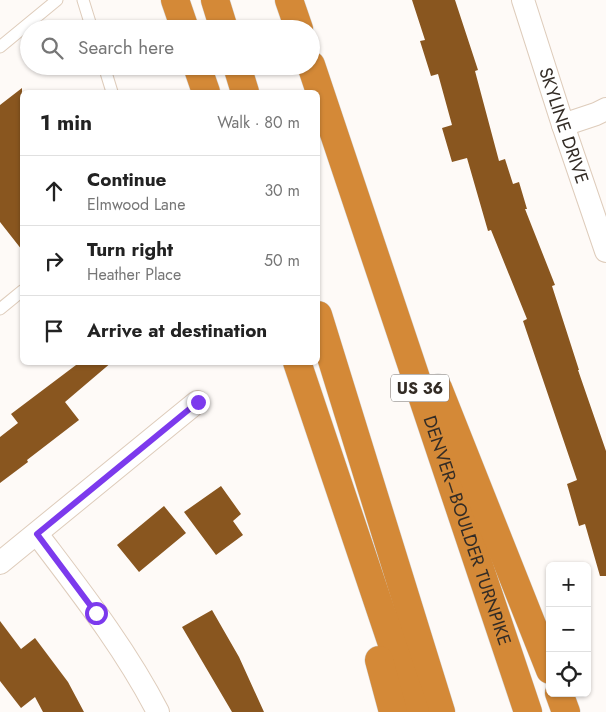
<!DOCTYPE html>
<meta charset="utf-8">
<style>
:root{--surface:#fff;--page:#f2f2f2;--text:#222;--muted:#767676;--line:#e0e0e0}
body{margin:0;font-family:Jost,sans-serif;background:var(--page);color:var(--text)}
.controls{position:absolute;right:15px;bottom:15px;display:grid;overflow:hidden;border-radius:8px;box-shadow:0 1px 4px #0004}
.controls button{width:45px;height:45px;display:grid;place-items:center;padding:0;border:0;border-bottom:1px solid var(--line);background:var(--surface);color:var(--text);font:25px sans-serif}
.stop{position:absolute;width:15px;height:15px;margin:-11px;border:4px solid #7c3aed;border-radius:50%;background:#fff}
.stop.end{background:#7c3aed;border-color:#fff;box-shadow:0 1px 5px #0008}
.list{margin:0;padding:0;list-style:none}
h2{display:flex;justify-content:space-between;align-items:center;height:65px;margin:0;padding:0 20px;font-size:21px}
h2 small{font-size:16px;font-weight:400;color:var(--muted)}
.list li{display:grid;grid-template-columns:32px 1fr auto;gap:15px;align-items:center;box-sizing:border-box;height:70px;padding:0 20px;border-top:1px solid var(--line)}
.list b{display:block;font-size:19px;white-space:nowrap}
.list p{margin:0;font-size:16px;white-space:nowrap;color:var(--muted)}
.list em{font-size:16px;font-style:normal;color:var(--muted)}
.icon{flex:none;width:28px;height:28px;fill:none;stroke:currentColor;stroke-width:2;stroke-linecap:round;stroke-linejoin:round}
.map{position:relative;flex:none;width:606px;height:712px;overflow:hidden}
.search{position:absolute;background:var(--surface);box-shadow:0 1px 4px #0004;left:20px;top:20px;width:300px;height:55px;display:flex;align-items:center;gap:12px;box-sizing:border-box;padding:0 18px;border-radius:28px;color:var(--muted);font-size:19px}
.panel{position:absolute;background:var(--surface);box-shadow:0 1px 4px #0004;left:20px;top:90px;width:300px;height:275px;border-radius:8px}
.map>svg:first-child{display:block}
.building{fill:#89561f}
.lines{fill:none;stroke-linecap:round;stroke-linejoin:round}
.lane-casing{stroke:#deccbb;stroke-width:13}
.street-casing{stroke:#deccbb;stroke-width:24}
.highway-casing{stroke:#d6d5d4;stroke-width:29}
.lane{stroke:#fff;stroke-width:11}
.street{stroke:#fff;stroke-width:22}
.highway{stroke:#d48937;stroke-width:28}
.route{stroke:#7c3aed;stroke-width:6}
.labels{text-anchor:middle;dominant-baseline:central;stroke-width:5;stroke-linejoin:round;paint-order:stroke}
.shield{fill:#fff;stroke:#706b67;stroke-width:1}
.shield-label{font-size:16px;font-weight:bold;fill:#332c26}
.street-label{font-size:18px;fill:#332c26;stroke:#fff}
</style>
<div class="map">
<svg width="606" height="712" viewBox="0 0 606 712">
<rect width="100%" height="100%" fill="#fefaf7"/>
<path class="building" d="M 412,0 L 455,0 L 478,70 L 475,71 L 499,161 L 505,159 L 513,184 L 519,182 L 527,209 L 525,209 L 555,285 L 552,286 L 579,370 L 578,370 L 606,451 L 606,576 L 600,576 L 585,524 L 579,526 L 567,484 L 577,480 L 523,321 L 527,319 L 491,230 L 488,231 L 467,158 L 452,162 L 442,128 L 452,125 L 438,74 L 431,76 L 420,41 L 425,40 Z
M 22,88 L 22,250 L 0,222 L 0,105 Z
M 80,362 L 112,362 L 65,402 L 79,420 L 27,460 L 28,462 L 0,483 L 0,437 L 18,423 L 11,414 Z
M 221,486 L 241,514 L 233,521 L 243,535 L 216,555 L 184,512 Z
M 164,506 L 186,533 L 139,572 L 117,545 Z
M 212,610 L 239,657 L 264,712 L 232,712 L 182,627 Z
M 0,621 L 21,649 L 35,638 L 68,682 L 84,712 L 43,712 L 35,697 L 21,708 L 0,681 Z"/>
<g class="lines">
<g class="lane-casing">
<path id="lane" d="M 83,0 L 92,29
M 0,47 L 57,0
M 104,66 L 112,92
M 0,309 L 22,291"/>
</g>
<g class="street-casing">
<g id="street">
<path id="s1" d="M 523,0 L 563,125 L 606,251"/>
<path d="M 563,125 L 596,114 L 606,109"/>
<path d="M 37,534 C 80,591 125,648 158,712"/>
<path d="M 0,563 L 197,402"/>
</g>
</g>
<g class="highway-casing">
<g id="highway">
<path d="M 175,0 L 185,29"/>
<path d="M 215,0 L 224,29"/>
<path d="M 289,0 L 299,29"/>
<path id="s2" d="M 311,65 L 528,712"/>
<path d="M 197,66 L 206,92"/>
<path d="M 237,66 L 245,92"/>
<path d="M 318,315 L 441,712"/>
<path d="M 297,362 L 415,712"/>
<path d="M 438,388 L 550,670"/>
<path d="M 379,660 L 393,712"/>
<path d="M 559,693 L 566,712"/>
</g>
</g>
<use href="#lane" class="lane"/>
<use href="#street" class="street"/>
<use href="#highway" class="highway"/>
</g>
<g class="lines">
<path class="route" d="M 96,613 L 37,534 L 198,402"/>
</g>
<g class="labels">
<rect class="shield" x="391" y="374.5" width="58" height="27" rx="4"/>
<g class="shield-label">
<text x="420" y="388">US 36</text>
</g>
<g class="street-label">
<text stroke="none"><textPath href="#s1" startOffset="132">SKYLINE DRIVE</textPath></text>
<text stroke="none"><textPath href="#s2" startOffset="491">DENVER–BOULDER TURNPIKE</textPath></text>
</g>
</g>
</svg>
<div class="controls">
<button>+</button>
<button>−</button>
<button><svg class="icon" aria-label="locate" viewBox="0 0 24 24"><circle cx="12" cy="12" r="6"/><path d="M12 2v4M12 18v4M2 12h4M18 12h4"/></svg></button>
</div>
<div class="stop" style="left:96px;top:613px"></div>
<div class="stop end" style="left:198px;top:402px"></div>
<div class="search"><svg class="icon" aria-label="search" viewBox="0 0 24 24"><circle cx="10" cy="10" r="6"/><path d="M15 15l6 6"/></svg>Search here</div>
<section class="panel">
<h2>1 min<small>Walk · 80 m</small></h2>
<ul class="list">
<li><svg class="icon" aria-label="ahead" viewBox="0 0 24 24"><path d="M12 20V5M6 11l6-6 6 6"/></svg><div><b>Continue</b><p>Elmwood Lane</p></div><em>30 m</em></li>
<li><svg class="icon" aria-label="right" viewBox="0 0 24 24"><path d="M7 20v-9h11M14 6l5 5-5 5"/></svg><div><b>Turn right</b><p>Heather Place</p></div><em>50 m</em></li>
<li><svg class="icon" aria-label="arrive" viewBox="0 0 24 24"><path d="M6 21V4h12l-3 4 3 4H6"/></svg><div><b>Arrive at destination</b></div></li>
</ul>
</section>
</div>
